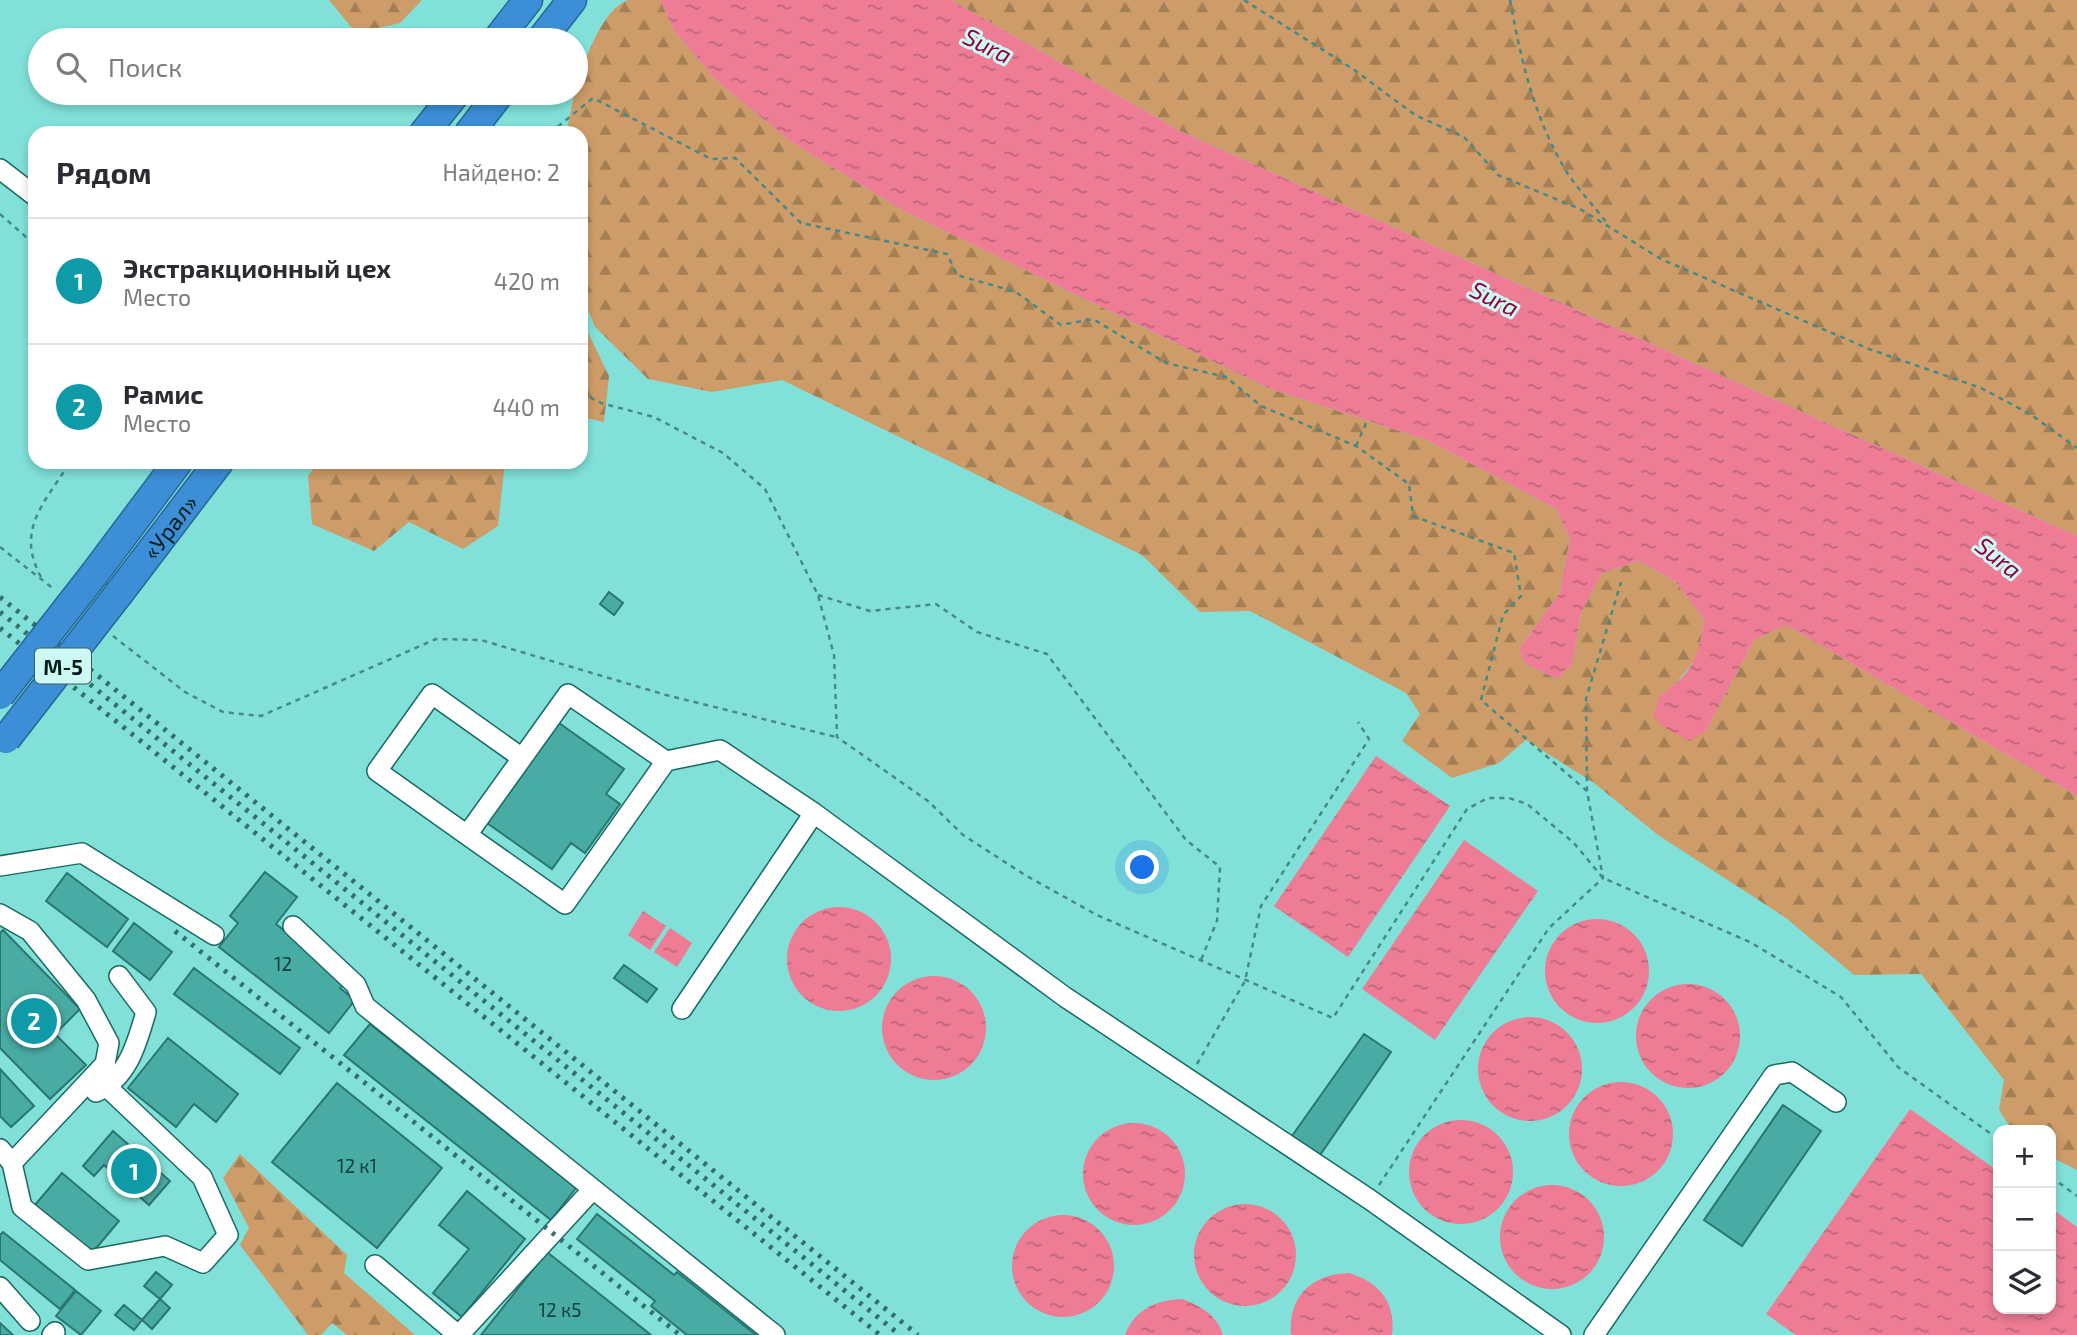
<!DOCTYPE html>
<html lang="ru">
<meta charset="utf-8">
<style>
:root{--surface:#fff;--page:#f7f7f7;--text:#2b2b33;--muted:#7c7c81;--line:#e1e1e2;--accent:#bd2e5a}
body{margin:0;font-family:"Exo 2",sans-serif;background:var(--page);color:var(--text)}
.controls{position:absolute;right:21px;bottom:21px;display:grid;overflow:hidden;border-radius:14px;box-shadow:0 4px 10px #0003}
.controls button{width:63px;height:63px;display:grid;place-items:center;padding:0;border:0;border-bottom:2px solid var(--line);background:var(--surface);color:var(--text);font:35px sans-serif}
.you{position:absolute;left:1143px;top:868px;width:24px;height:24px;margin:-18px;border:5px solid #fff;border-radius:50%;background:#1a73e8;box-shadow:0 0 0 10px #1a73e833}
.badge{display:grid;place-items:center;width:46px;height:46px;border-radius:50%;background:var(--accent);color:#fff;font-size:23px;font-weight:700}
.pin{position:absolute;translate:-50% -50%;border:4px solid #fff;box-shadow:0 2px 7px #0006}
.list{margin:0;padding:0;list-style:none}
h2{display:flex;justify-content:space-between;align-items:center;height:91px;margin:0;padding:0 28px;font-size:30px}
h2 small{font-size:23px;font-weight:400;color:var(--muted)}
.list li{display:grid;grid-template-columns:46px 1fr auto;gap:21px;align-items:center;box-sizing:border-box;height:126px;padding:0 28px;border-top:2px solid var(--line)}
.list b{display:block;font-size:26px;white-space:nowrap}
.list p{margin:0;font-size:23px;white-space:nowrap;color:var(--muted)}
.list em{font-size:23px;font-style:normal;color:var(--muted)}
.icon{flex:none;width:38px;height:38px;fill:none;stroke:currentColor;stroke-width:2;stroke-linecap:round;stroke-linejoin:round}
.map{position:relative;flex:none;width:2077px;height:1335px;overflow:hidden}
.search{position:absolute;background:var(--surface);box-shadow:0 4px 10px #0003;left:28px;top:28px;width:560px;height:77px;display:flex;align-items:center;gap:18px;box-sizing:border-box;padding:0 24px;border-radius:38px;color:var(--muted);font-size:26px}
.panel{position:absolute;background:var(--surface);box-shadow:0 4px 10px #0003;left:28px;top:126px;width:560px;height:343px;border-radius:21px}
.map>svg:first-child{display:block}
.forest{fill:url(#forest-firs)}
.water{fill:url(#water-ripples)}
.building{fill:#49aca4;stroke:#2a7670;stroke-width:2}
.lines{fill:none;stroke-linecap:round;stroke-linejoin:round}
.minor-casing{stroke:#1a6964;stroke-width:22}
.highway-casing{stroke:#276795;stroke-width:31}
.path{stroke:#478984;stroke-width:2.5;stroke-dasharray:5 5;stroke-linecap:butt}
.minor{stroke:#fff;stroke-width:19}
.highway{stroke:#3c8fd7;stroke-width:28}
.rail{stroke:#366f6a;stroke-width:5;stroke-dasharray:3.5 7;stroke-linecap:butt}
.highway-bridge-casing{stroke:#276795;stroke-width:31;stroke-linecap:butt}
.highway-bridge{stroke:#3c8fd7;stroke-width:28}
.labels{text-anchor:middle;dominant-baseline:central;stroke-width:6;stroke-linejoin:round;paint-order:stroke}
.number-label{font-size:19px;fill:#12413d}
.shield{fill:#ccf9f4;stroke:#3d5f5c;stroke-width:2}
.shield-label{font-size:21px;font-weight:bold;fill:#001d1b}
.street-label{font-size:23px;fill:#001d1b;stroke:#ccf9f4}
.water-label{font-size:24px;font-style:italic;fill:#92003c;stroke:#ccf9f4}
</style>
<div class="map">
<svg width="2077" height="1335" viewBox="0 0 2077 1335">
<defs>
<pattern id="forest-firs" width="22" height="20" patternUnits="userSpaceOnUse" patternTransform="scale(1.75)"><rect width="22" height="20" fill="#cd9c68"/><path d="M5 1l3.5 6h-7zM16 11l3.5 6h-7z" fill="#a47f55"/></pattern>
<pattern id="water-ripples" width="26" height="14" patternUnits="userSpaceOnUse" patternTransform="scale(1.75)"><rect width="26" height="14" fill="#ed7c94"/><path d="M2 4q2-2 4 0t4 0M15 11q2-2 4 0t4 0" fill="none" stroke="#be6578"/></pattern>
</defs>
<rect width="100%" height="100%" fill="#81e1d9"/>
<path class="forest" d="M 329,0 L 422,0 L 400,23 L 356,33 Z
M 628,0 L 660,0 L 675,32 L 717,81 L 791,142 L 904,211 L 1268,388 L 1427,440 L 1556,509 L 1570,540 L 1559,594 L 1519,649 L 1524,663 L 1557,679 L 1572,665 L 1581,613 L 1602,573 L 1639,561 L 1676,582 L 1704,620 L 1699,655 L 1673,687 L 1659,696 L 1706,731 L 1754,640 L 1786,625 L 2077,796 L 2077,1170 L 2051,1157 L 2051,1130 L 2012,1130 L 1999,1110 L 2004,1080 L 1921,974 L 1854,975 L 1786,918 L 1658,835 L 1594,783 L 1526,740 L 1499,763 L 1452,778 L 1402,741 L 1420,714 L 1406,693 L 1250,611 L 1200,612 L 1142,555 L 782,380 L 712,392 L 648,379 L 595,327 L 581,293 L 581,133 L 567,133 C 571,100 593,13 628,0 Z
M 951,0 L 2077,0 L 2077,536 L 1180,131 Z
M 581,318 L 609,376 L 604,422 L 581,417 Z
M 318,462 L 505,462 L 498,526 L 463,549 L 409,522 L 374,551 L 312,524 L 308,476 Z
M 240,1154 L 347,1255 L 344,1273 L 415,1335 L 347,1335 L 332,1323 L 321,1335 L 308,1335 L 240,1245 L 249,1228 L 223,1178 Z"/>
<path class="water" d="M 660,0 L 951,0 L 1180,131 L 2077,536 L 2077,796 L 1786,625 L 1754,640 L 1706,731 L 1689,741 L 1662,726 L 1654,715 L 1659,696 C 1692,674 1699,658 1704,620 L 1676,582 L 1639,561 L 1602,573 L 1581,613 L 1572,665 L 1557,679 L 1524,663 L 1519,649 L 1559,594 L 1570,540 L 1556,509 L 1427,440 L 1268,388 L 904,211 L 791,142 L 717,81 L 675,32 Z
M 1376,756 L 1450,806 L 1348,957 L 1274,906 Z
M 1464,840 L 1538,891 L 1435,1040 L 1362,989 Z
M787 959a52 52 0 1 1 104 0a52 52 0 1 1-104 0Z
M 643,911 L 666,926 L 650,950 L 628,935 Z
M1545 971a52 52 0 1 1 104 0a52 52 0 1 1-104 0Z
M 670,928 L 692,943 L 677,967 L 654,952 Z
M882 1028a52 52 0 1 1 104 0a52 52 0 1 1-104 0Z
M1636 1036a52 52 0 1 1 104 0a52 52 0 1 1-104 0Z
M1478 1069a52 52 0 1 1 104 0a52 52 0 1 1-104 0Z
M1569 1134a52 52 0 1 1 104 0a52 52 0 1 1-104 0Z
M 1910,1109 L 1998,1171 L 1998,1309 L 2051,1309 L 2051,1208 L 2077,1227 L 2077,1335 L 1796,1335 L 1766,1314 Z
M1409 1172a52 52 0 1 1 104 0a52 52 0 1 1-104 0Z
M1083 1174a51 51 0 1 1 102 0a51 51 0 1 1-102 0Z
M1500 1237a52 52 0 1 1 104 0a52 52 0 1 1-104 0Z
M1194 1255a51 51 0 1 1 102 0a51 51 0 1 1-102 0Z
M1012 1266a51 51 0 1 1 102 0a51 51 0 1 1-102 0Z
M 1349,1273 C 1379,1282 1396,1302 1392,1335 L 1291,1335 C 1288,1297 1311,1274 1349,1273 Z
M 1182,1299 C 1201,1306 1217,1315 1223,1335 L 1125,1335 C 1135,1309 1156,1300 1182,1299 Z"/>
<path class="building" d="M 609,592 L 623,603 L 614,615 L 600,604 Z
M 559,723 L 624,769 L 606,794 L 620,804 L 585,853 L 571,843 L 552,869 L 487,823 Z
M 265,872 L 297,897 L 276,924 L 347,980 L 340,988 L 355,1000 L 329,1033 L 219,947 L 238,923 L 230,916 Z
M 67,873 L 128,919 L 107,947 L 46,901 Z
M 134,923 L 172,952 L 150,980 L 113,951 Z
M 3,930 L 80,1009 L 55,1034 L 86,1065 L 50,1099 L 0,1048 L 0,933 Z
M 624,965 L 657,989 L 647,1002 L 614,978 Z
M 194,968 L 300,1048 L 280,1074 L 174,994 Z
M 370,1024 L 576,1188 L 551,1220 L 344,1055 Z
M 1364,1034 L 1391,1052 L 1320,1155 L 1292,1136 Z
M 168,1038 L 238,1094 L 216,1122 L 194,1104 L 176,1127 L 128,1088 Z
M 0,1069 L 34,1106 L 11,1127 L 0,1116 Z
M 337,1083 L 442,1168 L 377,1248 L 272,1162 Z
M 1783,1105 L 1821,1131 L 1742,1246 L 1704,1220 Z
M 113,1131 L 170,1181 L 149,1205 L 104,1165 L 94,1176 L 83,1166 Z
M 62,1173 L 119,1221 L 92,1253 L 35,1205 Z
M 467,1191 L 525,1239 L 462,1317 L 433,1293 L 469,1249 L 439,1225 Z
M 597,1214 L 674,1275 L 677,1272 L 756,1335 L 687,1335 L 651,1306 L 655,1301 L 577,1239 Z
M 3,1232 L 75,1290 L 60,1309 L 0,1260 L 0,1235 Z
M 547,1252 L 651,1335 L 481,1335 Z
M 156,1272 L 172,1285 L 160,1299 L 144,1286 Z
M 76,1291 L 101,1311 L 81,1335 L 56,1316 Z
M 160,1299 L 170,1308 L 152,1329 L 142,1320 Z
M 124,1305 L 142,1320 L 134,1330 L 115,1315 Z
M 0,1323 L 13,1335 L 0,1335 Z"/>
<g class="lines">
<g class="minor-casing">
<path id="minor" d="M 0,169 L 35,196
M 666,761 L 568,694 L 467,835 L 565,904 L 666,761 L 720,750 L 814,813 L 1065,997 L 1369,1199 L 1561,1335
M 467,835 L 377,771 L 432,694 L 522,758
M 0,866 L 82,853 L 214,935
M 0,914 L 30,931 L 86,1000 L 109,1043 L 105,1064 L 12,1163 L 0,1149
M 293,926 L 356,985 L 365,1006 L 775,1335
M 682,1009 L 814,813
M 96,1092 C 128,1078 137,1043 146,1012 L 119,976
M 12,1163 L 22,1207 L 88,1260 L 165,1246 L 203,1263 L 228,1235 L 202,1177 L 107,1087
M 375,1265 L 458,1335
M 0,1287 L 30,1321
M 52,1335 L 55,1332
M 459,1335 L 593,1189
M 1594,1335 L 1774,1075 L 1792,1072 L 1836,1102"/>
</g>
<g class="highway-casing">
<g id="highway">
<path d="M 497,40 L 528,0"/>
<path d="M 541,40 L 572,0"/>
<path d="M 424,133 L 456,93"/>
<path d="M 469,133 L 500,93"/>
<path d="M 95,573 L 178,462"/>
<path id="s1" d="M 120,592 L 219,462"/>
</g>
</g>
<path class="path" d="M 1244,0 L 1353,69 L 1415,115 L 1464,137 L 1498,175 L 1580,209 L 1661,259 L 1869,349 L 1981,388 L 2030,414 L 2077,448
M 1510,0 C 1521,61 1535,121 1568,174 C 1580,192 1596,208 1609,226
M 550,133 L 593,98 L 711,159 L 735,158 L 801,223 L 947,254 L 957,275 L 1016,292 L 1061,325 L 1093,319 L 1166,363 L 1226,377 L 1261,406 L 1356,446 L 1409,484 L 1413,516 L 1514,553 L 1521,596 L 1503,615 L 1481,700 L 1587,791
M 0,214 L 35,245
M 581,393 L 601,403 L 654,417 L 723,453 L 765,489 L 818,595 L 834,655 L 837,737 L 928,801 L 963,835 L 1025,875 L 1097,915 L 1333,1018 L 1467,809 L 1488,798 L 1509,798 L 1527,804 L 1574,843 L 1603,878 L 1750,942 L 1841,997 L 1898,1067 L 1998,1139
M 1356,446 L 1367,421
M 0,547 L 55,590
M 41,577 C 15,529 45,503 70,462
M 818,595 L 870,611 L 936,604 L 977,632 L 1047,654 L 1186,840 L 1220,867 L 1217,921 L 1201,960
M 113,636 L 185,692 L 223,712 L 261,716 L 436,639 L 481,640 L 666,695 L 836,737
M 1197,1064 L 1245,981 L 1261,906 L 1369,739 L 1358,722
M 2051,1177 L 2077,1196
M 1379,1185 L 1549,928 L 1603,878 L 1587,791 L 1586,699 L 1621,582"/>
<use href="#minor" class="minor"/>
<use href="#highway" class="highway"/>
<path class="rail" d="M 0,597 L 918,1335
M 0,612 L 900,1335
M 0,628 L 880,1335
M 175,931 L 680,1335"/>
<g class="highway-bridge-casing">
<path id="highway-bridge" d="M 0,695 L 95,573
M 6,739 L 120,592"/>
</g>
<use href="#highway-bridge" class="highway-bridge"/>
</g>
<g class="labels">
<g class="number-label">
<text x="283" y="963">12</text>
<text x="357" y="1165">12 к1</text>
<text x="560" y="1309">12 к5</text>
</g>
<rect class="shield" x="35" y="648.5" width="56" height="35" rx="5"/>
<g class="shield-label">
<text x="63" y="666">М-5</text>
</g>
<g class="street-label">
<text stroke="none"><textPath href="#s1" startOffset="82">«Урал»</textPath></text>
</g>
<g class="water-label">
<text transform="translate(988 45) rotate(26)">Sura</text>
<text transform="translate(1495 298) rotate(26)">Sura</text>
<text transform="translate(1999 557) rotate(38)">Sura</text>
</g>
</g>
</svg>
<div class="controls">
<button>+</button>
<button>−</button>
<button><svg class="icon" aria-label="layers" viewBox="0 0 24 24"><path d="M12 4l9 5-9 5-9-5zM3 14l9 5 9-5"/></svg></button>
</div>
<div class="you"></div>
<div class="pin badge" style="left:134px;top:1171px;background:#0f9aa8">1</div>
<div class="pin badge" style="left:34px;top:1021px;background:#0f9aa8">2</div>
<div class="search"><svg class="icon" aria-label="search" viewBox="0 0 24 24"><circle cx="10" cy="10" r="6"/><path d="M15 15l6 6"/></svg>Поиск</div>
<section class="panel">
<h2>Рядом<small>Найдено: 2</small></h2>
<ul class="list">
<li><span class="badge" style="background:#0f9aa8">1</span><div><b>Экстракционный цех</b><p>Место</p></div><em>420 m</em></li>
<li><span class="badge" style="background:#0f9aa8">2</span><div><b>Рамис</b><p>Место</p></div><em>440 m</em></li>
</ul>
</section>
</div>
